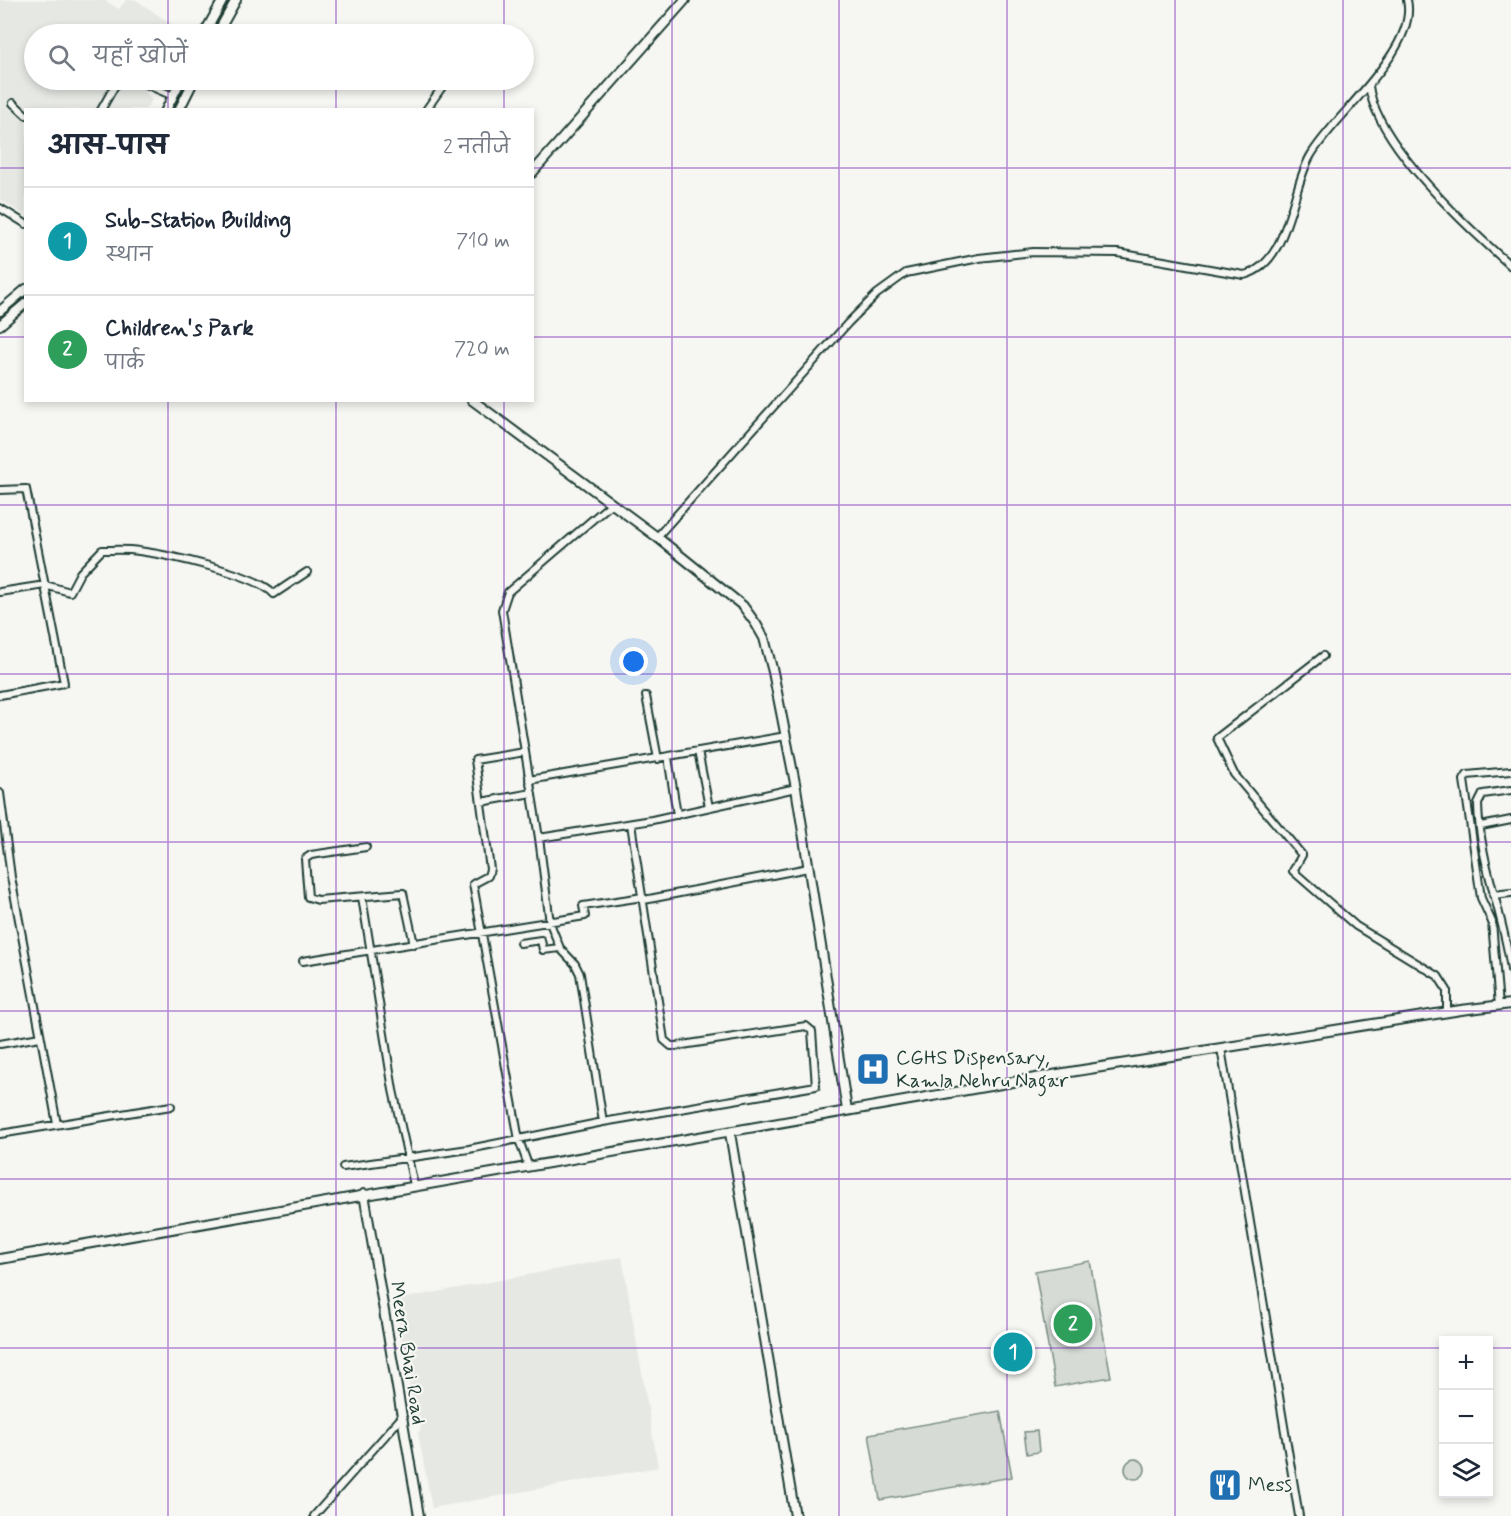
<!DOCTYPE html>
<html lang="hi">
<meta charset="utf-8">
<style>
:root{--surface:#fff;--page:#f6f6f7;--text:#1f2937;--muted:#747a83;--line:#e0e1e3;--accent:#1f6fb2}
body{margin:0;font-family:Mynerve,"Playpen Sans Deva",sans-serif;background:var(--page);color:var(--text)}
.controls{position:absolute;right:18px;bottom:18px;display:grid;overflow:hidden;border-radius:0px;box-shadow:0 3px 9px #0003}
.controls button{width:54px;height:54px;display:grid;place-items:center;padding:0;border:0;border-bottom:2px solid var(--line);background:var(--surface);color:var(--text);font:30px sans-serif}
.you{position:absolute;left:634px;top:662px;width:21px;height:21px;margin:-15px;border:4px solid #fff;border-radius:50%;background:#1a73e8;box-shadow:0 0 0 9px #1a73e833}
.badge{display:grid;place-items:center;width:39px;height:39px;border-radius:50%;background:var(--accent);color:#fff;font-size:20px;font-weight:700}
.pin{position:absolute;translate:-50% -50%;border:3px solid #fff;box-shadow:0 2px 6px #0006}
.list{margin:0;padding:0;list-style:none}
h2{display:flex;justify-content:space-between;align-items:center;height:78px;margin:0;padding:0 24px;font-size:26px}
h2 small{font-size:20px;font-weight:400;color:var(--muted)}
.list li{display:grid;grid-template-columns:39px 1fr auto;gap:18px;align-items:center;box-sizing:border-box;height:108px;padding:0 24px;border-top:2px solid var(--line)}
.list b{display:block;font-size:22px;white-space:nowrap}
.list p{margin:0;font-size:20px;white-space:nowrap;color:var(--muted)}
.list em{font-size:20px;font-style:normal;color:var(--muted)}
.icon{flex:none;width:33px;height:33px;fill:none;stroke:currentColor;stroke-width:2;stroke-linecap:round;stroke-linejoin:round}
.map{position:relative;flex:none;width:1511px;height:1516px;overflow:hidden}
.search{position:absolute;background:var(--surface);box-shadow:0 3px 9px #0003;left:24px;top:24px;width:510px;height:66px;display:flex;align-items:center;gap:15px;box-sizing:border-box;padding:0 21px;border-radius:33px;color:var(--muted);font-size:22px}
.panel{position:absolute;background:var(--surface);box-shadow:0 3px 9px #0003;left:24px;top:108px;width:510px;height:294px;border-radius:0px}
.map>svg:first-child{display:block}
.built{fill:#e6e8e4}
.green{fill:#d6dbd6;stroke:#7a8c85;stroke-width:1.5}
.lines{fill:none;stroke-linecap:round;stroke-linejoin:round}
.minor-casing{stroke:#1f3d34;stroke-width:10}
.tertiary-casing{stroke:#1f3d34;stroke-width:12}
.minor{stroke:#f6f6f2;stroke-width:6}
.tertiary{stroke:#f6f6f2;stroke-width:8}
.grid{fill:none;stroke:#7b2cbf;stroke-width:1.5;stroke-opacity:0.55}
.labels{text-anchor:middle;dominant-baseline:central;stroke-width:4.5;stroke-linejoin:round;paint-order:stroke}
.poi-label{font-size:20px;fill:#1f3d34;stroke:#f6f6f2;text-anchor:start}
.street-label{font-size:20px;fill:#1f3d34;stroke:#f6f6f2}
</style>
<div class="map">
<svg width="1511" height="1516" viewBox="0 0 1511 1516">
<rect width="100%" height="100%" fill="#f6f6f2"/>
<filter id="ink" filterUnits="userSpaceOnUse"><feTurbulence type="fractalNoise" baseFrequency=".0167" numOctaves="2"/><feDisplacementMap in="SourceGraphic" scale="12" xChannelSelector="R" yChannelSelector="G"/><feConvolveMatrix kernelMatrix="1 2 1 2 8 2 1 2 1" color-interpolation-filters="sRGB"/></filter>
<g filter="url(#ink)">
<path class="built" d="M 0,0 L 104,0 L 119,9 L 126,0 L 136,0 L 186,34 L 34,34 L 34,80 L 150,80 L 144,91 L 152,100 L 145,109 L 26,110 L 25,215 L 0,200 Z
M 622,1257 L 658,1467 L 432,1508 L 418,1433 L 421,1429 L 418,1415 L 414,1412 L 395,1300 Z"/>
<path class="green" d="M 1090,1261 L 1111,1377 L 1055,1387 L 1035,1271 Z
M 1000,1411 L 1012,1477 L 880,1500 L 869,1434 Z
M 1037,1431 L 1039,1452 L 1027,1454 L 1024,1432 Z
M1125 1469a10 10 0 1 1 20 0a10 10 0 1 1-20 0Z"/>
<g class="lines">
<g class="minor-casing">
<path id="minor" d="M 303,34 L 321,34
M 136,80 L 173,96
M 254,81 L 255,80
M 1369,86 C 1376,143 1468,228 1511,266
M 13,103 L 26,115
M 101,110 L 118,80
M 426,110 L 447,80
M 0,208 L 26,224
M 0,490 L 26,489 L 64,683 L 0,695
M 657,537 L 848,323 L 877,294 L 906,273 L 979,258 L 1033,252 L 1118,253 L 1244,275 C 1290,264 1291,187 1311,155 C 1334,115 1419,49 1407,0
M 0,592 L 45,585 L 70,592 L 80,573 L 102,550 C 114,550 127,549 139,551 C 168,555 257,574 274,594 L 307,572
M 1323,656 L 1217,738 L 1234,774 L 1302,855 L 1293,871 L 1356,926 L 1438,976 L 1447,990 L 1447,1012
M 646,696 L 658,759
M 698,751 L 709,807
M 525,752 L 475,760 L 490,869 L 488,876 L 473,884 L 519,1140 L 528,1165
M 668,757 L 677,815
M 529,780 L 786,736
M 1511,790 L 1483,794 L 1478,804 C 1479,861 1504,915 1511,970
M 0,793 L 11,877 L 57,1124
M 481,802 L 532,793
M 1481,826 L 1511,820
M 539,838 L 652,820 L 796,788
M 366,847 L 311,855 L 305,859 L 308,897 L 318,900 L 403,893 L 414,944
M 1493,895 L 1511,893
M 362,897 L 393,1090 L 414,1185
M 644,900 L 808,868
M 520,943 L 541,940 L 543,950 L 560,948
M 303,961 L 585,916 L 583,906 L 643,897
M 1499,1006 L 1492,922 L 1481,898 L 1464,780 L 1467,775 L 1511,771
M 0,1044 L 40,1037
M 1221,1048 L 1299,1516
M 603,1122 L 580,974 L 575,964 L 560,948 L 550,923 L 539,838 L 502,610 L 508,592 L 612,503
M 0,1134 L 171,1106
M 343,1167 L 469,1149 L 603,1122 L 816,1086 L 812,1031 L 806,1026 L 676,1046 L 671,1046 L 664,1040 L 631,824
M 314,1516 L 400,1419"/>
</g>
<g class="tertiary-casing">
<path id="tertiary" d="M 204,34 L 223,0
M 217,34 L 236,0
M 166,110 L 181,80
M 179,110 L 194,80
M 532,173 L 685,0
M 0,311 L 26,289
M 0,325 L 26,303
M 472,400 L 657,537 L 743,606 L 756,624 L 764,638 L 773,672 L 796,788 L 847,1110
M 730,1133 L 795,1516
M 364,1194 L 419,1516
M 0,1259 L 1070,1072 L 1461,1010 L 1511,1004"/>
</g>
<use href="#minor" class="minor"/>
<use href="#tertiary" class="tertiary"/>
</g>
</g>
<path class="grid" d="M 168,0 L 168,34M 336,0 L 336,34M 504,0 L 504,34M 672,0 L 672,1516M 839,0 L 839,1516M 1007,0 L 1007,1516M 1175,0 L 1175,1516M 1343,0 L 1343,1516M 168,80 L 168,110M 336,80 L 336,110M 504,80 L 504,110M 0,168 L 26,168M 532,168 L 1511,168M 0,337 L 26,337M 532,337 L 1511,337M 168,400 L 168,1516M 336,400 L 336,1516M 504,400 L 504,1516M 0,505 L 1511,505M 0,674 L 1511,674M 0,842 L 1511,842M 0,1011 L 1511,1011M 0,1179 L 1511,1179M 0,1348 L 1444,1348M 1488,1348 L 1511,1348"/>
<defs>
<g id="hospital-square" transform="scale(1.725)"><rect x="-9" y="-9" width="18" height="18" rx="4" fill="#1f6fb2" stroke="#f6f6f2"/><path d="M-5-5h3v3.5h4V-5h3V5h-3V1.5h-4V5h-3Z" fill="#fff"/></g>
<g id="restaurant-square" transform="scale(1.725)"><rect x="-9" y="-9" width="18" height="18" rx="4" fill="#1f6fb2" stroke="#f6f6f2"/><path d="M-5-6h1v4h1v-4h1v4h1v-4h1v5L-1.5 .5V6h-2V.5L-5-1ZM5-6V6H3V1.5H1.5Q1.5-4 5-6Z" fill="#fff"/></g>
</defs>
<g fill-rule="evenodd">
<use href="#hospital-square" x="873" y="1069"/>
<use href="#restaurant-square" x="1225" y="1485"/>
</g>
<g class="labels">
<g class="poi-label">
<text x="896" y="1058">CGHS Dispensary,<tspan x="896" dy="23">Kamla Nehru Nagar</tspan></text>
<text x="1248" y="1485">Mess</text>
</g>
<g class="street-label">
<text transform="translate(407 1353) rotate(81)">Meera Bhai Road</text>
</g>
</g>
</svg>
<div class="controls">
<button>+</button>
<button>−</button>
<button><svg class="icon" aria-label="layers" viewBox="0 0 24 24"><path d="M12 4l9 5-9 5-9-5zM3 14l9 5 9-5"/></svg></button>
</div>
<div class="you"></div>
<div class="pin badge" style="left:1013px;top:1352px;background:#0f9aa8">1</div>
<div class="pin badge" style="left:1073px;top:1324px;background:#2e9e5b">2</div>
<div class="search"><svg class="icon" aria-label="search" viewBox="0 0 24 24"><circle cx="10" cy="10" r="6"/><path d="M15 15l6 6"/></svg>यहाँ खोजें</div>
<section class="panel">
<h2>आस-पास<small>2 नतीजे</small></h2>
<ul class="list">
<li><span class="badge" style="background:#0f9aa8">1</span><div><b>Sub-Station Building</b><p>स्थान</p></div><em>710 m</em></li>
<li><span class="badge" style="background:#2e9e5b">2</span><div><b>Children's Park</b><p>पार्क</p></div><em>720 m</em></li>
</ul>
</section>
</div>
